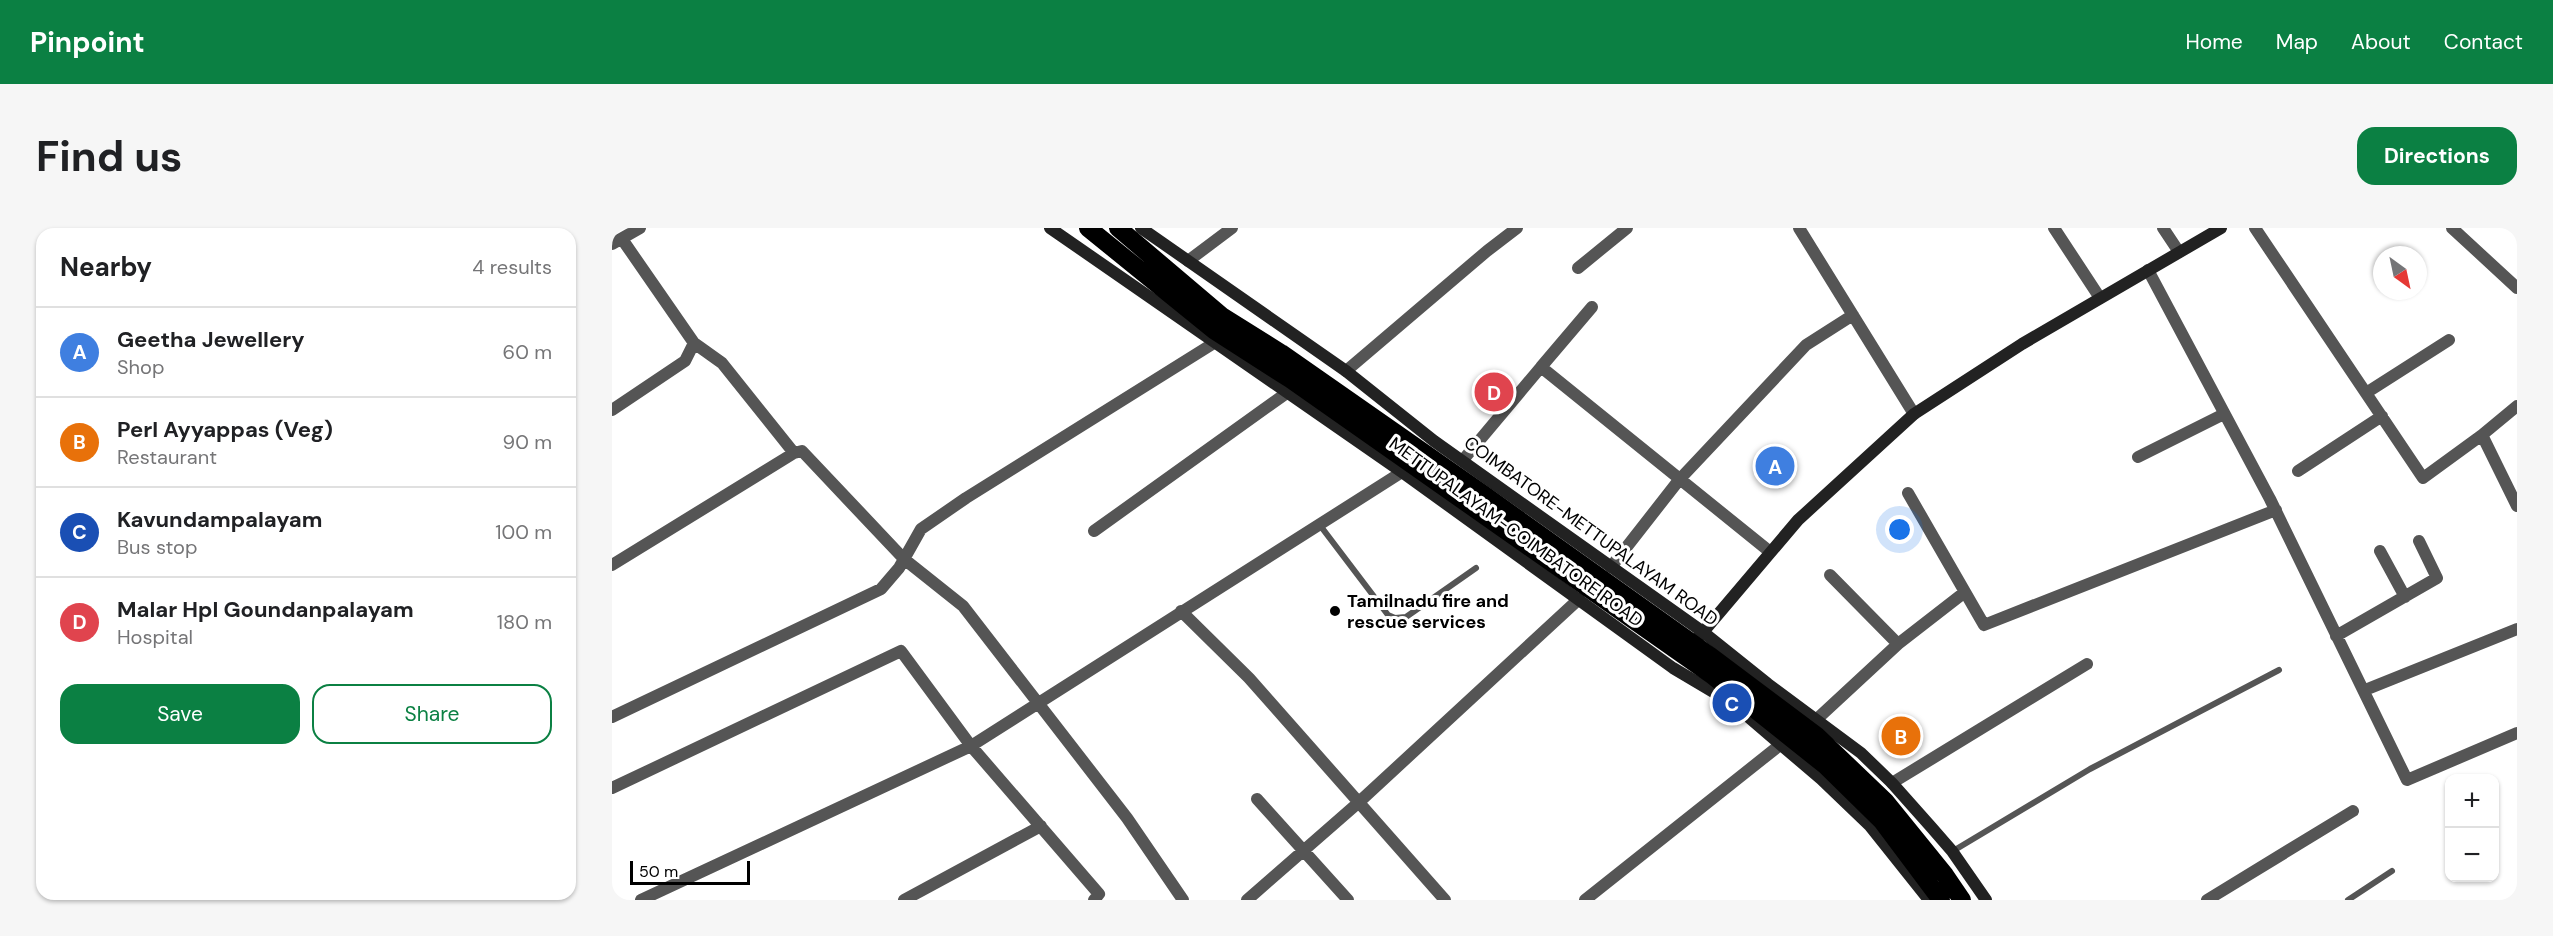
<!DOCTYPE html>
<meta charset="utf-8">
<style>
:root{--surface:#fff;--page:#f6f6f6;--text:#202124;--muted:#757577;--line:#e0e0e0;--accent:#0b8043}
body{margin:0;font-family:"DM Sans",sans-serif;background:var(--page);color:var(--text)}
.controls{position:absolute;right:18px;bottom:18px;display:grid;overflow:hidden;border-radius:12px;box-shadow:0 2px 4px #0004}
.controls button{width:54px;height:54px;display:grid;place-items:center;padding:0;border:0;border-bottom:2px solid var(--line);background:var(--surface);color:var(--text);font:30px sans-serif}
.compass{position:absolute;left:1761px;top:18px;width:54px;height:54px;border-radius:50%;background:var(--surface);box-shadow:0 2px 4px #0004;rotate:147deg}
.scale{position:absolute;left:18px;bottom:15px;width:120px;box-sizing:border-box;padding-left:6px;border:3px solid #000;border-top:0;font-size:16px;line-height:21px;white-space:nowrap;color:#000;-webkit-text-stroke:4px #fff;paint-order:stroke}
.you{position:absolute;left:1288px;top:302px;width:21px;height:21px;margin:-15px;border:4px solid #fff;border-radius:50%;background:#1a73e8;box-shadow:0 0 0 9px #1a73e833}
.badge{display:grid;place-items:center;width:39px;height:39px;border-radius:50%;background:var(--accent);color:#fff;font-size:20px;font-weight:700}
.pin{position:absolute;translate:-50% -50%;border:3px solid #fff;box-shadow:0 2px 6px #0006}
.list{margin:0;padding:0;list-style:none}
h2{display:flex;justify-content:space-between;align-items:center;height:78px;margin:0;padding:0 24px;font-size:26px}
h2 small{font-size:20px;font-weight:400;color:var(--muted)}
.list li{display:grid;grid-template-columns:39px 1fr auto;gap:18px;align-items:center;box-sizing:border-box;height:90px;padding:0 24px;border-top:2px solid var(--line)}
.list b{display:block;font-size:22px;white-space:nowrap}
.list p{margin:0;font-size:20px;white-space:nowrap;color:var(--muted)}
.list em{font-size:20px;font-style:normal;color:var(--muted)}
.actions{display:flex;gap:12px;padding:18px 24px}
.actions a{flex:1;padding:14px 0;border:2px solid var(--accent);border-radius:18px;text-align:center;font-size:21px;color:var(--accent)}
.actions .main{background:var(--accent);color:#fff}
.map{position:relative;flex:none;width:1905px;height:672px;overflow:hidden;border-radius:18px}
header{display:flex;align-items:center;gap:36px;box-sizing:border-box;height:84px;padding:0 30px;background:var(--accent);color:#fff}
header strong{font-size:28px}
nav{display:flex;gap:33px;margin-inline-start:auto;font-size:21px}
.intro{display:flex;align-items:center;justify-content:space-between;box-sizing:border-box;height:144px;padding:0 36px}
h1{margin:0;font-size:42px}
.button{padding:15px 27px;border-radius:18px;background:var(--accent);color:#fff;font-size:21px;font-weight:700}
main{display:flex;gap:36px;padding:0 36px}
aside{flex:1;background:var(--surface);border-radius:18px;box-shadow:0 2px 4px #0004}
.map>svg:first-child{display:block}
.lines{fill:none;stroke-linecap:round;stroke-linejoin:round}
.lane{stroke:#555;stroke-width:6}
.street{stroke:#555;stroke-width:12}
.secondary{stroke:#222;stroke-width:12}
.highway{stroke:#000;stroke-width:18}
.poi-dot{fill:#000;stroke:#fff;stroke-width:2}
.labels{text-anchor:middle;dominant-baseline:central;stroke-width:6;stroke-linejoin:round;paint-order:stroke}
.street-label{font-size:18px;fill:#000;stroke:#fff}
.poi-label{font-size:18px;font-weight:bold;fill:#000;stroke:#fff;text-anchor:start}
</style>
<header>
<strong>Pinpoint</strong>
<nav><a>Home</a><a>Map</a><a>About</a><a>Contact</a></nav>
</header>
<div class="intro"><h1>Find us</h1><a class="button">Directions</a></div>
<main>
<aside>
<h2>Nearby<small>4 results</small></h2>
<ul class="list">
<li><span class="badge" style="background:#3f7fe0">A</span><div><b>Geetha Jewellery</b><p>Shop</p></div><em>60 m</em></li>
<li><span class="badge" style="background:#e8710a">B</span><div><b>Perl Ayyappas (Veg)</b><p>Restaurant</p></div><em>90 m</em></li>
<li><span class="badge" style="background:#1a4fb4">C</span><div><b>Kavundampalayam</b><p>Bus stop</p></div><em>100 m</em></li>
<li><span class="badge" style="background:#e0444e">D</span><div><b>Malar Hpl Goundanpalayam</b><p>Hospital</p></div><em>180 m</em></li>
</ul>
<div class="actions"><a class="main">Save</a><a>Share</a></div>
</aside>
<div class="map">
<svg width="1905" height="672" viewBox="0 0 1905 672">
<rect width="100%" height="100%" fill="#fff"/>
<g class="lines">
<path class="lane" d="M 707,296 L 776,387 L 783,390 L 794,389 L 864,340
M 1341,623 L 1478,541 L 1667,442
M 1736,672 L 1780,643"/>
<path class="street" d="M 1187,0 L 1302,186
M 1442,0 L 1488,70
M 1551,0 L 1567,24
M 1643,0 L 1811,250 L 1870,207
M 1840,0 L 1905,60
M 10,11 L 82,115
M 0,16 L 28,0
M 576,33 L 620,0
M 966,40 L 1015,0
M 1536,42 L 1658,271 L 1795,552 L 1905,505
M 980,79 L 929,139 L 1157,323
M 734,143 L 875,23 L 905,0
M 1754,165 L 1837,112
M 1905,178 L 1870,207 L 1905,278
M 0,182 L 73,133 L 82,115 L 110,135 L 182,225 L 190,223 L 292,331 L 351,378 L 515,590 L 571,672
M 1526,229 L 1612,186
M 851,232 L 929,139
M 1686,243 L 1770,188
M 1296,265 L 1372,397 L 1664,282
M 482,303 L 676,164
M 1768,323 L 1793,369
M 0,337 L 182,225
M 999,339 L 1067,252 L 1194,117 L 1241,87
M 1218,347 L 1286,416
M 569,383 L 637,450 L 833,672
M 1724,408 L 1825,350 L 1807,313
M 1753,462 L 1905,401
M 0,489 L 269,361 L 287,340 L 309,301 L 354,270 L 602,115
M 1205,491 L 1286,416 L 1353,364
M 1280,555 L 1475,436
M 0,560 L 289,423 L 359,518 L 790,244
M 645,571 L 736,672
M 29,672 L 359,518 L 487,666 L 482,672
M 292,672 L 429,598
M 635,672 L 746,575 L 967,371
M 973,672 L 1168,517
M 1595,672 L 1741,583"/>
<path class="secondary" d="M 438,0 L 790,244 L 1061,440 L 1120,475 L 1209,551 L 1258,598 L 1317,672
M 529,0 L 734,143 L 822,213 L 1091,404 L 1156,456 L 1249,525 L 1280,555 L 1320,600 L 1340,623 L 1374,672
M 1086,410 L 1186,292 L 1302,186 L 1410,116 L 1609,0"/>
<path class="highway" d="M 476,0 L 603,103 L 678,151 L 1101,448 L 1214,538 L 1270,593 L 1329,672
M 506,0 L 610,88 L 669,125 L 871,266 L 1097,427 L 1205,508 L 1273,573 L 1333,647 L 1350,672"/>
</g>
<circle class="poi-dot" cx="723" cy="383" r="6"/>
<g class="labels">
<g class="street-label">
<text transform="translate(979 303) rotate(36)">COIMBATORE-METTUPALAYAM ROAD</text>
<text transform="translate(904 304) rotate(36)">METTUPALAYAM-COIMBATORE ROAD</text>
</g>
<g class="poi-label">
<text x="735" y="373">Tamilnadu fire and<tspan x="735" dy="21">rescue services</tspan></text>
</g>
</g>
</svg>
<div class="controls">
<button>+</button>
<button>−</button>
</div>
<svg class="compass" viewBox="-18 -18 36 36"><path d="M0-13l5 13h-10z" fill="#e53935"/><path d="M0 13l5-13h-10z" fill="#757577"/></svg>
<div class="scale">50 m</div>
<div class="you"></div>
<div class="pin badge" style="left:1163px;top:238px;background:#3f7fe0">A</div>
<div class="pin badge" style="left:1289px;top:508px;background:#e8710a">B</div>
<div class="pin badge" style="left:1120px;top:475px;background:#1a4fb4">C</div>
<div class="pin badge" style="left:882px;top:164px;background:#e0444e">D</div>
</div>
</main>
